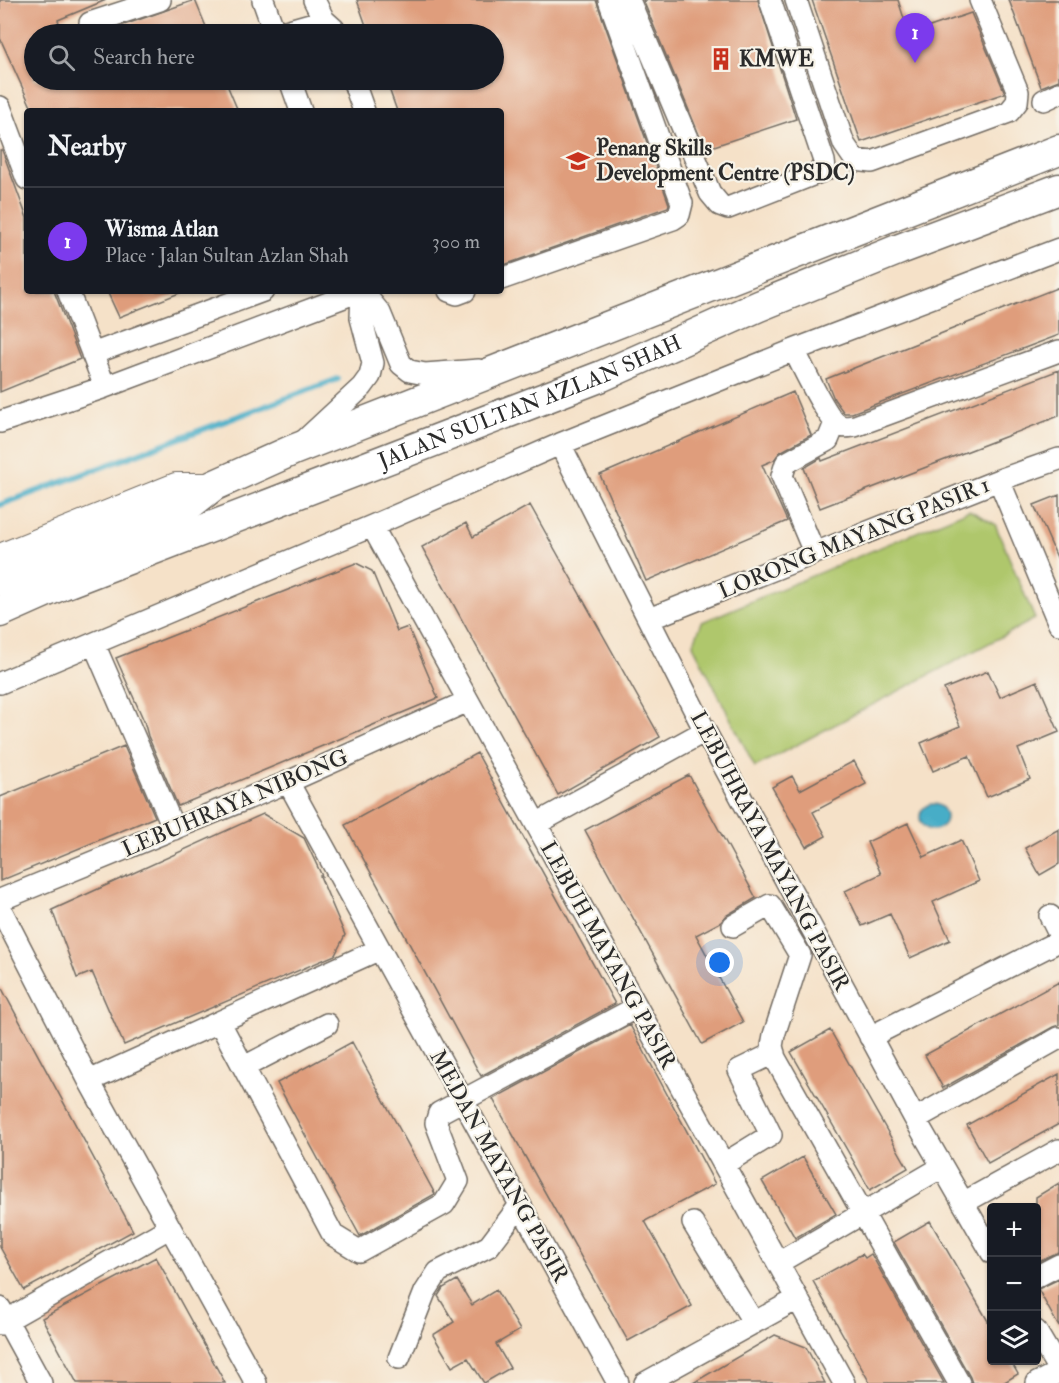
<!DOCTYPE html>
<meta charset="utf-8">
<style>
:root{--surface:#171b24;--page:#20242c;--text:#f1f3f6;--muted:#9ea1a6;--line:#363941;--accent:#7c3aed}
body{margin:0;font-family:"IM FELL Double Pica",serif;background:var(--page);color:var(--text)}
.controls{position:absolute;right:18px;bottom:18px;display:grid;overflow:hidden;border-radius:6px;box-shadow:0 2px 4px #0004}
.controls button{width:54px;height:54px;display:grid;place-items:center;padding:0;border:0;border-bottom:2px solid var(--line);background:var(--surface);color:var(--text);font:30px sans-serif}
.you{position:absolute;left:720px;top:963px;width:21px;height:21px;margin:-15px;border:4px solid #fff;border-radius:50%;background:#1a73e8;box-shadow:0 0 0 9px #1a73e833}
.badge{display:grid;place-items:center;width:39px;height:39px;border-radius:50%;background:var(--accent);color:#fff;font-size:20px;font-weight:700}
.pin{position:absolute;translate:-50% -50px;filter:drop-shadow(0 2px 3px #0008)}
.pin::after{content:'';position:absolute;top:32px;width:21px;height:18px;background:inherit;clip-path:polygon(0 0,100% 0,50% 100%)}
.list{margin:0;padding:0;list-style:none}
h2{display:flex;justify-content:space-between;align-items:center;height:78px;margin:0;padding:0 24px;font-size:26px}
h2 small{font-size:20px;font-weight:400;color:var(--muted)}
.list li{display:grid;grid-template-columns:39px 1fr auto;gap:18px;align-items:center;box-sizing:border-box;height:108px;padding:0 24px;border-top:2px solid var(--line)}
.list b{display:block;font-size:22px;white-space:nowrap}
.list p{margin:0;font-size:20px;white-space:nowrap;color:var(--muted)}
.list em{font-size:20px;font-style:normal;color:var(--muted)}
.icon{flex:none;width:33px;height:33px;fill:none;stroke:currentColor;stroke-width:2;stroke-linecap:round;stroke-linejoin:round}
.map{position:relative;flex:none;width:1059px;height:1383px;overflow:hidden}
.search{position:absolute;background:var(--surface);box-shadow:0 2px 4px #0004;left:24px;top:24px;width:480px;height:66px;display:flex;align-items:center;gap:15px;box-sizing:border-box;padding:0 21px;border-radius:33px;color:var(--muted);font-size:22px}
.panel{position:absolute;background:var(--surface);box-shadow:0 2px 4px #0004;left:24px;top:108px;width:480px;height:186px;border-radius:6px}
.map>svg:first-child{display:block}
.green{fill:#afc76c;stroke:#6d794c;stroke-width:1.5}
.water{fill:#47adc7;stroke:#396c79;stroke-width:1.5}
.lines{fill:none;stroke-linecap:round;stroke-linejoin:round}
.stream{stroke:#47adc7;stroke-width:6}
.building{fill:#df9d7b}
.minor-casing{stroke:#726b62;stroke-width:24}
.major-casing{stroke:#726b62;stroke-width:28}
.highway-casing{stroke:#726b62;stroke-width:33}
.minor{stroke:#fff;stroke-width:21}
.major{stroke:#fff;stroke-width:26}
.highway{stroke:#fff;stroke-width:30}
.labels{text-anchor:middle;dominant-baseline:central;stroke-width:4.5;stroke-linejoin:round;paint-order:stroke}
.poi-label{font-size:22px;font-weight:bold;fill:#2b2b2b;stroke:#f7f3e8;text-anchor:start}
.street-label{font-size:22px;fill:#2b2b2b;stroke:#f7f3e8}
</style>
<div class="map">
<svg width="1059" height="1383" viewBox="0 0 1059 1383">
<rect width="100%" height="100%" fill="#f7f3e8"/>
<filter id="ink" filterUnits="userSpaceOnUse"><feTurbulence type="fractalNoise" baseFrequency=".0167" numOctaves="2"/><feDisplacementMap in="SourceGraphic" scale="12" xChannelSelector="R" yChannelSelector="G"/><feConvolveMatrix kernelMatrix="1 2 1 2 8 2 1 2 1" color-interpolation-filters="sRGB"/></filter>
<filter id="wash" filterUnits="userSpaceOnUse"><feTurbulence type="fractalNoise" baseFrequency=".008" numOctaves="4" result="noise"/><feDisplacementMap in="SourceGraphic" scale="24" xChannelSelector="R" yChannelSelector="G"/><feGaussianBlur stdDeviation="1.35" result="paint"/><feColorMatrix in="noise" values="0 0 0 0 0 0 0 0 0 0 0 0 0 0 0 0 0 1.4 0 .05"/><feComposite in="paint" operator="in"/></filter>
<g filter="url(#wash)">
<rect width="100%" height="100%" fill="#f5e1c8"/>
<path class="green" d="M 969,510 L 995,524 L 1035,619 L 755,767 L 693,645 L 702,622 Z"/>
<path class="water" d="M920 817a13 13 0 1 1 26 0a13 13 0 1 1-26 0Z"/>
<g class="lines">
<path class="stream" d="M 0,505 L 338,379"/>
</g>
<g id="blocks">
<path class="building" d="M 0,0 L 106,0 L 58,20 L 63,34 L 34,34 L 34,80 L 225,80 L 238,111 L 33,111 L 0,38 Z
M 195,0 L 209,34 L 104,34 L 104,32 Z
M 357,0 L 596,0 L 669,204 L 668,207 L 501,266 L 501,111 L 397,111 L 386,80 L 494,80 L 494,34 L 369,34 Z
M 643,0 L 758,0 L 796,119 L 705,149 Z
M 812,0 L 898,0 L 909,34 L 971,13 L 1005,93 L 861,142 Z
M 1009,0 L 1059,0 L 1059,80 L 1041,87 Z
M 0,150 L 2,150 L 27,218 L 27,291 L 54,291 L 80,359 L 0,392 Z
M 1059,287 L 1059,335 L 852,413 L 844,413 L 834,399 L 826,379 Z
M 107,291 L 181,291 L 182,292 L 119,317 Z
M 1059,370 L 1059,416 L 820,508 L 804,468 L 821,458 L 822,461 Z
M 793,392 L 811,435 L 780,452 L 774,460 L 762,465 L 787,521 L 646,581 L 600,475 Z
M 1059,495 L 1059,562 L 1034,505 Z
M 530,505 L 660,737 L 558,795 L 422,547 L 466,523 L 473,537 Z
M 356,563 L 372,571 L 397,631 L 408,627 L 438,698 L 178,806 L 148,736 L 144,721 L 116,658 Z
M 988,671 L 1000,697 L 1037,681 L 1059,732 L 1018,749 L 1030,779 L 987,797 L 969,756 L 933,771 L 921,743 L 960,726 L 944,689 Z
M 124,746 L 155,817 L 0,881 L 0,797 Z
M 477,753 L 615,1004 L 481,1076 L 345,825 Z
M 854,761 L 866,784 L 813,812 L 826,836 L 806,847 L 772,787 L 792,776 L 800,790 Z
M 689,775 L 756,898 L 727,915 L 721,922 L 696,935 L 743,1022 L 702,1044 L 585,830 Z
M 263,814 L 304,838 L 322,876 L 320,876 L 345,935 L 335,955 L 124,1045 L 92,972 L 77,978 L 52,910 Z
M 908,823 L 924,857 L 961,840 L 979,881 L 933,902 L 950,940 L 910,958 L 890,914 L 862,926 L 845,891 L 881,874 L 867,842 Z
M 1059,829 L 1059,864 L 1040,875 L 1025,848 Z
M 1059,982 L 1059,1025 L 1053,1027 L 943,1088 L 925,1055 Z
M 0,985 L 133,1231 L 24,1290 L 0,1247 Z
M 630,1025 L 715,1184 L 645,1221 L 692,1306 L 628,1341 L 493,1099 Z
M 830,1030 L 908,1168 L 870,1190 L 791,1052 Z
M 352,1042 L 435,1194 L 360,1236 L 277,1083 Z
M 1059,1074 L 1059,1124 L 988,1163 L 967,1125 Z
M 803,1157 L 836,1214 L 795,1238 L 762,1181 Z
M 1059,1183 L 1059,1252 L 1036,1262 L 1036,1197 Z
M 930,1221 L 992,1328 L 992,1360 L 1010,1360 L 1018,1374 L 1003,1383 L 972,1383 L 970,1377 L 894,1242 Z
M 862,1254 L 865,1258 L 871,1254 L 944,1383 L 870,1383 L 813,1281 Z
M 156,1257 L 225,1383 L 77,1383 L 42,1318 Z
M 1059,1279 L 1059,1327 L 1038,1289 Z
M 457,1280 L 472,1305 L 496,1290 L 520,1330 L 496,1344 L 510,1368 L 484,1383 L 468,1358 L 452,1367 L 433,1335 L 454,1322 L 438,1296 L 443,1288 Z
M 775,1335 L 806,1347 L 825,1383 L 693,1383 Z"/>
</g>
</g>
<g filter="url(#ink)">
<use href="#blocks" fill-opacity="0" stroke="#726b62" stroke-width="1.5"/>
<g class="lines">
<g class="minor-casing">
<path id="minor" d="M 263,0 L 275,34
M 314,0 L 324,20
M 629,0 L 710,193 L 720,205 L 728,208 L 825,170 L 824,161 L 770,0
M 796,0 L 844,144 L 855,160 L 872,162 L 1009,112 L 1017,102 L 1018,92 L 980,0
M 90,23 L 160,0
M 275,34 L 324,20 L 334,29 L 336,34
M 290,80 L 301,111
M 353,80 L 364,111
M 1044,100 L 1059,93
M 0,107 L 27,179
M 501,279 L 673,219 L 679,215 L 682,203 L 609,0
M 68,291 L 105,387
M 362,291 L 380,313 L 401,364 L 410,371 L 425,374 L 479,370
M 449,291 L 457,294 L 465,291
M 794,350 C 802,365 828,422 841,426 C 846,428 851,426 855,426 L 1059,351
M 92,354 L 263,291
M 0,422 L 105,387 L 360,291
M 305,440 L 362,387 L 370,376 L 373,363 L 361,318 L 362,291
M 560,444 L 705,731 L 915,1119 L 992,1253
M 999,480 L 1059,624
M 372,526 L 844,1383
M 814,552 L 782,476 L 786,463 L 828,440 L 835,423
M 649,619 L 999,480 L 1059,459
M 94,644 L 174,829
M 0,683 L 372,526 L 560,444 L 794,350 L 1059,249
M 288,782 L 618,1383
M 536,824 L 705,731
M 0,900 L 288,782 L 468,701
M 0,908 L 89,1081 L 256,1383
M 1050,916 L 1059,934
M 733,926 L 770,905 L 800,955 L 774,1035 L 772,1046 L 775,1058 L 959,1383
M 220,1023 L 333,1235 L 359,1251 L 444,1204 L 458,1181 L 436,1123 L 439,1113 L 637,1007
M 870,1037 L 1059,941
M 244,1067 L 327,1024
M 89,1081 L 380,949
M 915,1119 L 1059,1038
M 724,1164 L 771,1135 L 739,1070 L 774,1053
M 963,1203 L 1059,1150
M 693,1223 L 754,1323
M 778,1263 L 942,1167
M 1036,1277 L 1059,1265
M 0,1308 L 41,1383
M 0,1324 L 169,1228
M 1036,1331 L 1059,1370
M 399,1358 L 425,1292 L 438,1272 L 489,1246 L 520,1205
M 645,1383 L 797,1299
M 1037,1383 L 1059,1372"/>
</g>
<g class="major-casing">
<path id="major" d="M 0,557 L 176,486 L 213,486"/>
</g>
<g class="highway-casing">
<g id="highway">
<path d="M 0,581 L 190,504 L 213,486 L 293,450 L 1059,150"/>
<path id="s1" d="M 0,612 L 63,584 L 602,376 L 759,306 L 900,249 L 1059,189"/>
</g>
</g>
<use href="#minor" class="minor"/>
<use href="#major" class="major"/>
<use href="#highway" class="highway"/>
</g>
</g>
<defs>
<g id="building-bare" transform="scale(1.8)"><path d="M-4-6H4V6H1V3H-1V6H-4ZM-2.5-4.3h1.7v1.8h-1.7ZM.8-4.3h1.7v1.8H.8ZM-2.5-1h1.7V.8h-1.7ZM.8-1h1.7V.8H.8Z" fill="#c8321e" stroke="#f7f3e8" stroke-width="2.5" paint-order="stroke"/></g>
<g id="university-bare" transform="scale(1.8)"><path d="M0-5L7-2L0 1L-7-2ZM-4 1L0 2.5L4 1V4Q0 6-4 4Z" fill="#c8321e" stroke="#f7f3e8" stroke-width="2.5" paint-order="stroke"/></g>
</defs>
<g fill-rule="evenodd">
<use href="#building-bare" x="721" y="59"/>
<use href="#university-bare" x="578" y="161"/>
</g>
<g class="labels">
<g class="poi-label">
<text x="739" y="59">KMWE</text>
<text x="596" y="148">Penang Skills<tspan x="596" dy="25">Development Centre (PSDC)</tspan></text>
</g>
<g class="street-label">
<text stroke="none"><textPath href="#s1" startOffset="570">JALAN SULTAN AZLAN SHAH</textPath></text>
<text transform="translate(854 538) rotate(-22)">LORONG MAYANG PASIR 1</text>
<text transform="translate(235 803) rotate(-23)">LEBUHRAYA NIBONG</text>
<text transform="translate(770 851) rotate(62)">LEBUHRAYA MAYANG PASIR</text>
<text transform="translate(608 955) rotate(61)">LEBUH MAYANG PASIR</text>
<text transform="translate(499 1166) rotate(61)">MEDAN MAYANG PASIR</text>
</g>
</g>
</svg>
<div class="controls">
<button>+</button>
<button>−</button>
<button><svg class="icon" aria-label="layers" viewBox="0 0 24 24"><path d="M12 4l9 5-9 5-9-5zM3 14l9 5 9-5"/></svg></button>
</div>
<div class="you"></div>
<div class="pin badge" style="left:915px;top:63px">1</div>
<div class="search"><svg class="icon" aria-label="search" viewBox="0 0 24 24"><circle cx="10" cy="10" r="6"/><path d="M15 15l6 6"/></svg>Search here</div>
<section class="panel">
<h2>Nearby<small></small></h2>
<ul class="list">
<li><span class="badge">1</span><div><b>Wisma Atlan</b><p>Place · Jalan Sultan Azlan Shah</p></div><em>300 m</em></li>
</ul>
</section>
</div>
